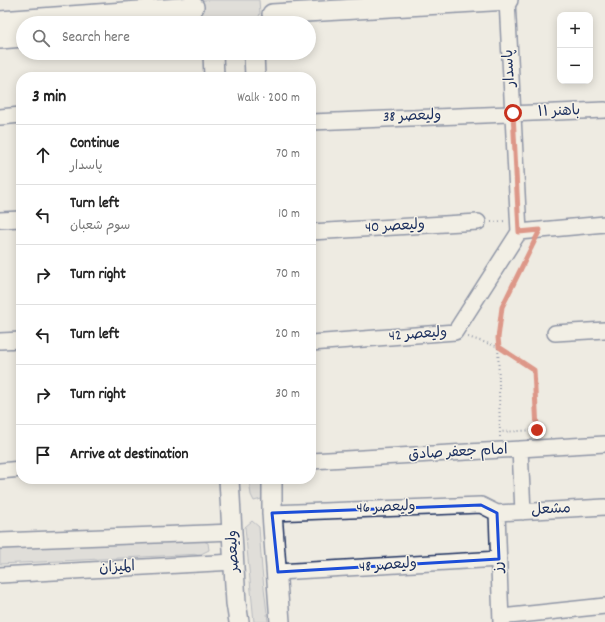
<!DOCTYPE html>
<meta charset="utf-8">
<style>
:root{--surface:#fff;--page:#f2f2f2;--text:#222;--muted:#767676;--line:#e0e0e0}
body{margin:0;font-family:Dekko,"Playpen Sans Arabic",sans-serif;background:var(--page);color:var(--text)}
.controls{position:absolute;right:12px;top:12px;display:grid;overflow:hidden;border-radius:8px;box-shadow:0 2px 10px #0003}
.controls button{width:36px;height:36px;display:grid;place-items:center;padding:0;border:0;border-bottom:1px solid var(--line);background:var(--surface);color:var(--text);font:20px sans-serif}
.stop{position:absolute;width:12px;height:12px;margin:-9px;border:3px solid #c8321e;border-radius:50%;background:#fff}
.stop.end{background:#c8321e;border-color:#fff;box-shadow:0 1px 4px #0008}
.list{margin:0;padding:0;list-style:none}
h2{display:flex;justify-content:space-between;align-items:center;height:52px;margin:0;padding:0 16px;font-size:17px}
h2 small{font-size:13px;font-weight:400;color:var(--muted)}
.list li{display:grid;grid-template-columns:26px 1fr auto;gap:12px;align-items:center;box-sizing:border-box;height:60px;padding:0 16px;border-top:1px solid var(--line)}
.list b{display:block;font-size:15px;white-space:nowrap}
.list p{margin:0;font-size:13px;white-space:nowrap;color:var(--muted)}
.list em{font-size:13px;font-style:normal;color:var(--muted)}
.icon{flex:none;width:22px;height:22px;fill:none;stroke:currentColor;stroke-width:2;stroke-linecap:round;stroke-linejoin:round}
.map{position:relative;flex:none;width:605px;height:622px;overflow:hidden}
.search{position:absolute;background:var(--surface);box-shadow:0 2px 10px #0003;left:16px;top:16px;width:300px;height:44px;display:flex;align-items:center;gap:10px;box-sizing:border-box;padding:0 14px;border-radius:22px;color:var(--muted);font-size:15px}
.panel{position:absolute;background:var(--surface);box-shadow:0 2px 10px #0003;left:16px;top:72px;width:300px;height:412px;border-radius:16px}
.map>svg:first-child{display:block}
.green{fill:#cfcfcf;stroke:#757f96}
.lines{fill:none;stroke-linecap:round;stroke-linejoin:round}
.minor-casing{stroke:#1b2f5e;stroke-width:18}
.major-casing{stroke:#1b2f5e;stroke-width:22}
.path{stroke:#1b2f5e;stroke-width:2;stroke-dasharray:1 3;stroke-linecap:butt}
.minor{stroke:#f7f3e8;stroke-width:15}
.major{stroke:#f7f3e8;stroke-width:19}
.route{stroke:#c8321e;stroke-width:5}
.marked{fill:none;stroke:#1d4ed8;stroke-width:3;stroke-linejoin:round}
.labels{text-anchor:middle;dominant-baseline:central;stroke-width:3;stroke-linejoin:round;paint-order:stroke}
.street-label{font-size:15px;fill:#1b2f5e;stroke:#f7f3e8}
</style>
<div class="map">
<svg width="605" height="622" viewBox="0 0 605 622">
<rect width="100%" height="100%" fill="#eeebe2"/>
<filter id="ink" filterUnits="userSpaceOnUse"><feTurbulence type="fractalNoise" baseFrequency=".025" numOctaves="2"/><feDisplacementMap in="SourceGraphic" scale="8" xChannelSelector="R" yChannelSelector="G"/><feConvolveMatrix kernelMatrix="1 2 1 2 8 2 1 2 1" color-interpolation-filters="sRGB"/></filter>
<g filter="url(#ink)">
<path class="green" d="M 200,0 L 259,0 L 260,13 L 257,23 L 199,23 L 198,5 Z
M 249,479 L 266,479 L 265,498 L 254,501 L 251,495 Z
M 252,521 L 259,527 L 262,570 L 268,622 L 254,622 L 245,527 Z
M 201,540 L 208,543 L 209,550 L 201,554 L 0,564 L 0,549 Z"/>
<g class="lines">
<g class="minor-casing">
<path id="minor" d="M 507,0 L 519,232
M 0,117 L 21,115
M 311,122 L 605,110
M 0,220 L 21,219
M 311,232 L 478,222
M 519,232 L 605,224
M 555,333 L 605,330
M 0,341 L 21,340
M 311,343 L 455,332 L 519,232
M 520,449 L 523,512
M 311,461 L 605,444
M 0,471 L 21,469
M 272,513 L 481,505 L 497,513 L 605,507
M 497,513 L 501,622
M 0,541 L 233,532
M 278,572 L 499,559
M 0,575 L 234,562
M 501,617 L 605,606"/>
</g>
<g class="major-casing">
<path id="major" d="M 272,14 L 508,0
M 0,21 L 194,7
M 0,39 L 23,37
M 213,53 L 214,77
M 254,53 L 255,77
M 229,479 L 236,603 L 239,622
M 272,479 L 272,513 L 280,622"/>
</g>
<path class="path" d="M 491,222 L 505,221
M 468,337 L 499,347 L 534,370 L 537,430 L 500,432
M 500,437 L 498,338 L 502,307 L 534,243"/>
<use href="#minor" class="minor"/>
<use href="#major" class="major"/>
</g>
</g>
<g class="lines" filter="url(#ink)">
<path class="route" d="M 513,113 L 519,232 L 540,230 L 502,307 L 498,338 L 499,347 L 534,370 L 537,430"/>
</g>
<path d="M0 0H605V622H0ZM 481,505 L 497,513 L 499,559 L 278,572 L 272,513 Z" fill="#eeebe2" fill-opacity=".55" fill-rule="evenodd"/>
<path class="marked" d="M 481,505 L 497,513 L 499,559 L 278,572 L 272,513 Z"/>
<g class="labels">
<g class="street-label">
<text transform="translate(510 68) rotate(-93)">پاسدار</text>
<text transform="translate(559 112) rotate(-2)">باهنر ۱۱</text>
<text transform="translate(412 117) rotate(-2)">ولیعصر 38</text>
<text transform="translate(395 227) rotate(-3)">ولیعصر 40</text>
<text transform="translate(418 335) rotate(-4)">ولیعصر 42</text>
<text transform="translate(458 453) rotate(-3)">امام جعفر صادق</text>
<text transform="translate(386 508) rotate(-2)">ولیعصر 46</text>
<text transform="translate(551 510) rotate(-3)">مشعل</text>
<text transform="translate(234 551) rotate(-93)">ولیعصر</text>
<text transform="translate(388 566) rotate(-4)">ولیعصر 48</text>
<text transform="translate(499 567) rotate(-92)">رز</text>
<text transform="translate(117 568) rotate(-3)">المیزان</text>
</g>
</g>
</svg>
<div class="controls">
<button>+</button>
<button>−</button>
</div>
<div class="stop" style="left:513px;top:113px"></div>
<div class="stop end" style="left:537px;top:430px"></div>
<div class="search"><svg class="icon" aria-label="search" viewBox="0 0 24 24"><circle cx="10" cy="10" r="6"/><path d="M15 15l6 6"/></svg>Search here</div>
<section class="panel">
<h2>3 min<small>Walk · 200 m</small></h2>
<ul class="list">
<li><svg class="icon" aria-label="ahead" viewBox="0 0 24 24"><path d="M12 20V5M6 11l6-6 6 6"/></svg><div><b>Continue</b><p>پاسدار</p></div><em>70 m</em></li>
<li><svg class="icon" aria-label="left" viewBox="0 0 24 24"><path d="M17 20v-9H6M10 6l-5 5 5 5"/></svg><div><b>Turn left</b><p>سوم شعبان</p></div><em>10 m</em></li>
<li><svg class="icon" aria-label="right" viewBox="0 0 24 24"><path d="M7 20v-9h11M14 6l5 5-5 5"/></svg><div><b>Turn right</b></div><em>70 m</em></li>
<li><svg class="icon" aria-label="left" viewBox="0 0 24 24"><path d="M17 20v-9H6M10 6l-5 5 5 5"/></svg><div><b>Turn left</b></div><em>20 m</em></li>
<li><svg class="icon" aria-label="right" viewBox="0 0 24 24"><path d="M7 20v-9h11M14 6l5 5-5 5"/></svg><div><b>Turn right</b></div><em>30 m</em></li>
<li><svg class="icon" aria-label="arrive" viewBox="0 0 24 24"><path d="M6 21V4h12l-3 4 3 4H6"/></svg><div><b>Arrive at destination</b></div></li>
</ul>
</section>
</div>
